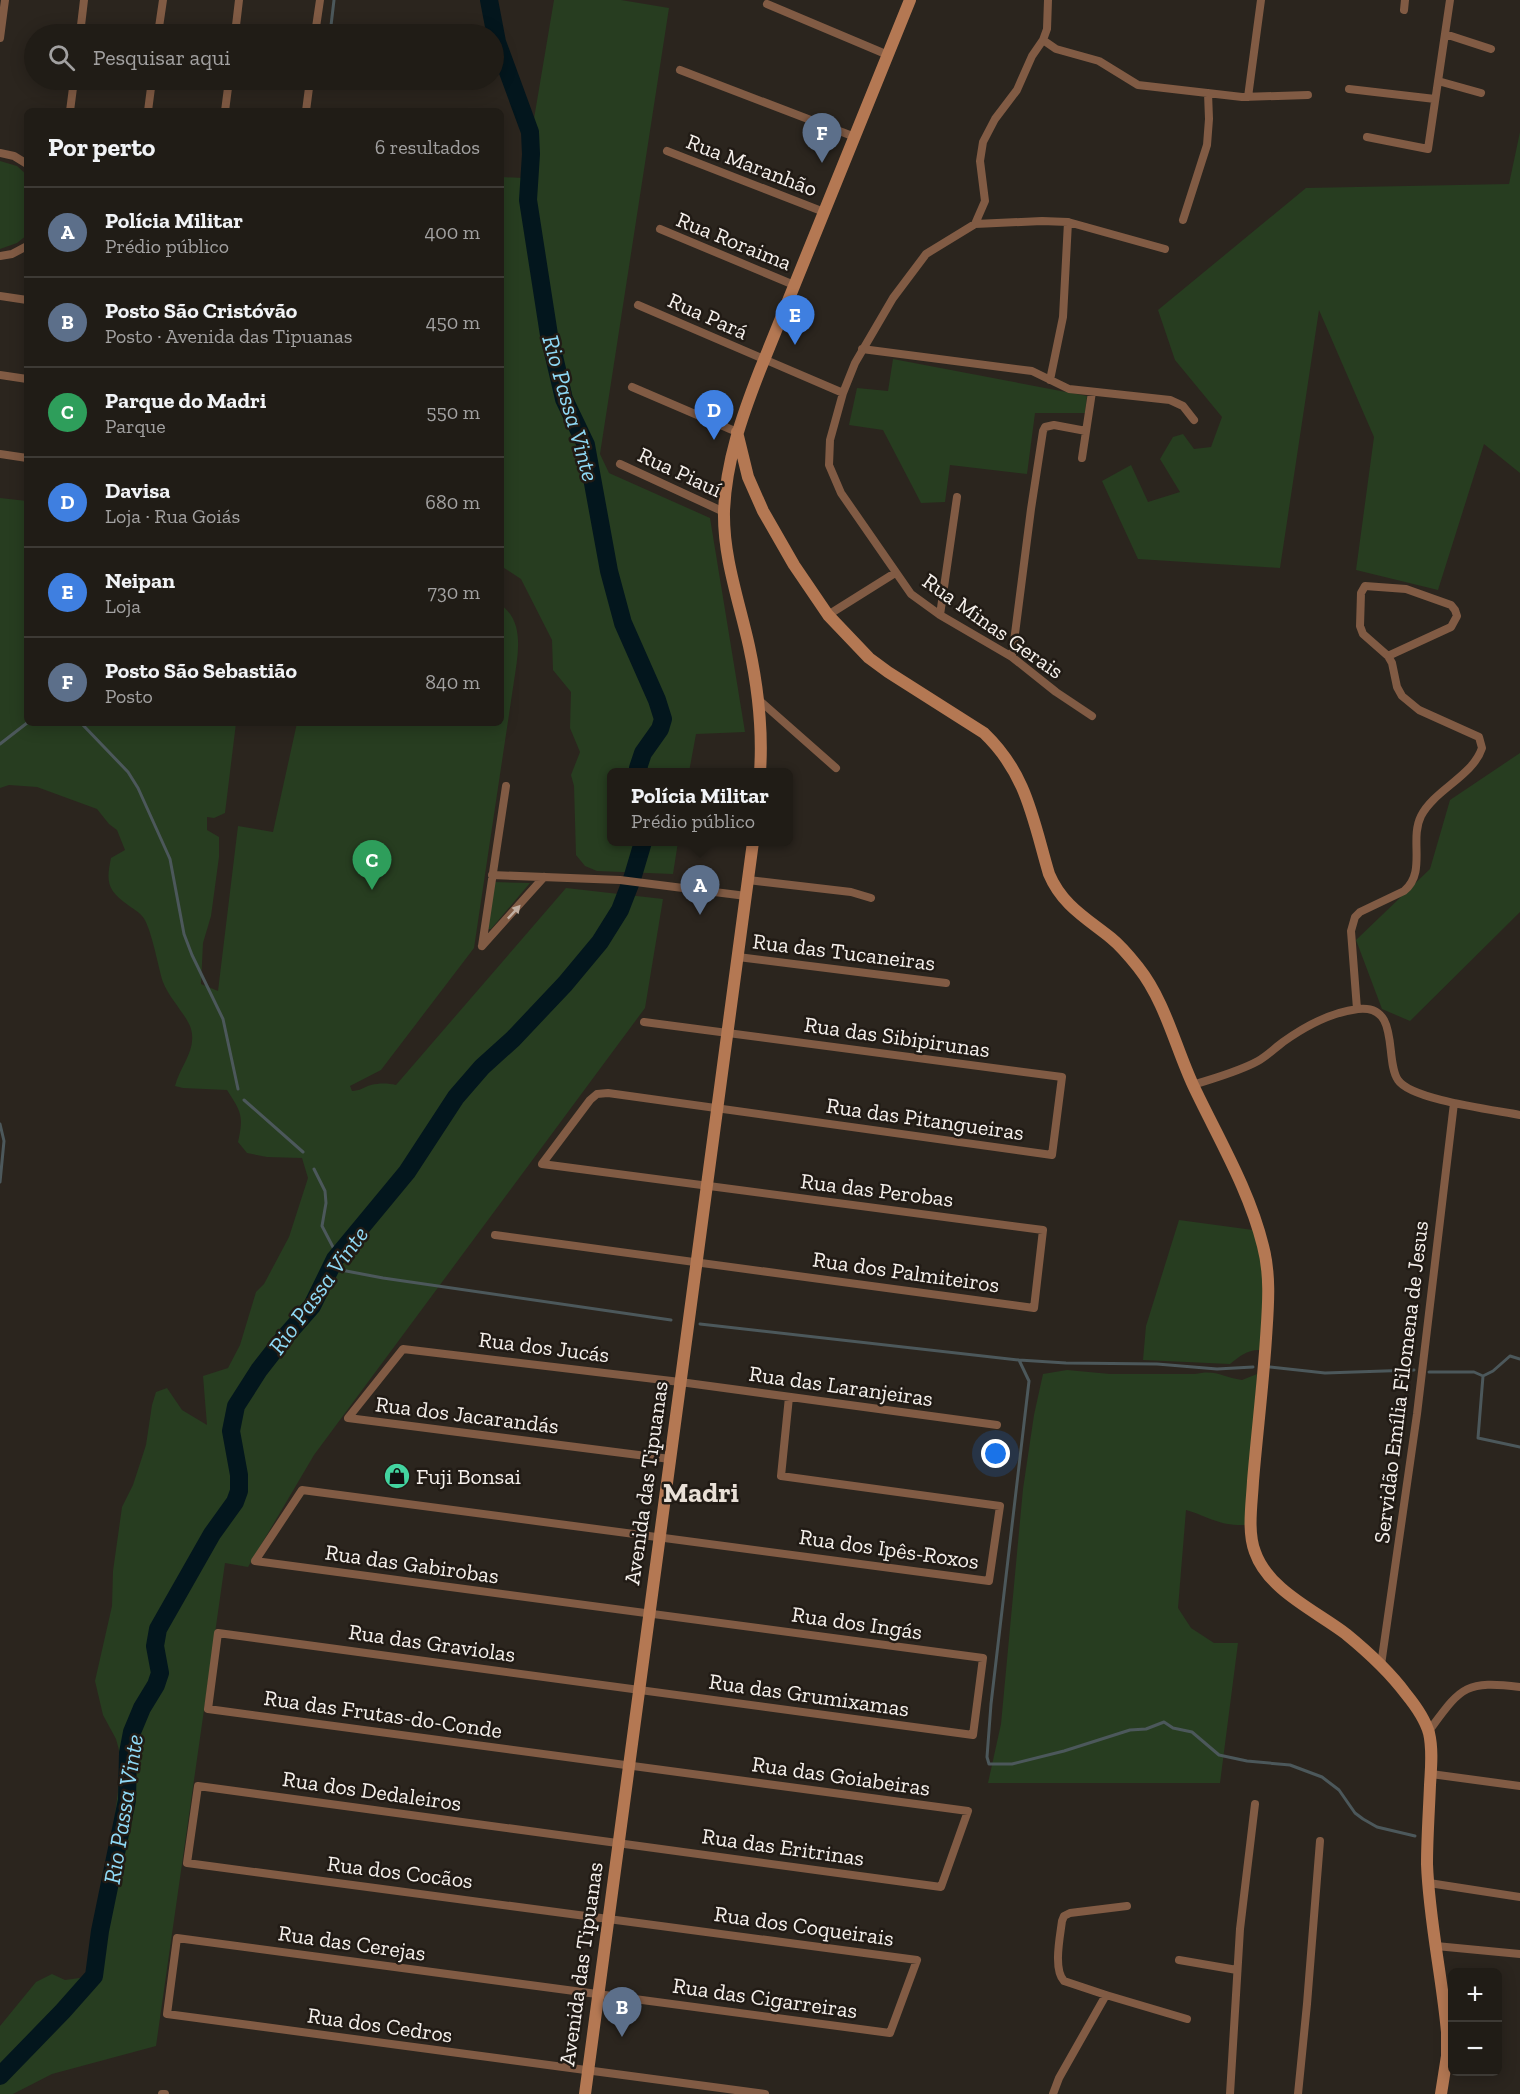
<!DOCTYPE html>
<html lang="pt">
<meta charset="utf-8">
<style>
:root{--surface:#201c16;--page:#28251f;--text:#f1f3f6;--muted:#a2a1a1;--line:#3d3a35;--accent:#db2777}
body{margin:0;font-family:"Zilla Slab",serif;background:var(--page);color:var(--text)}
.controls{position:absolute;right:18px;bottom:18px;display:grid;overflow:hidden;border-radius:9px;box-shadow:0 3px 15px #0003}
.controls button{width:54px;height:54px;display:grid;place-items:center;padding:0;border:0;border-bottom:2px solid var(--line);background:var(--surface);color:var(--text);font:30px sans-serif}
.you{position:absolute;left:996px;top:1454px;width:21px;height:21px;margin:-15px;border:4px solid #fff;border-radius:50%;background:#1a73e8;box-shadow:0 0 0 9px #1a73e833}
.badge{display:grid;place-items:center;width:39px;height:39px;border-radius:50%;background:var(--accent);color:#fff;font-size:20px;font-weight:700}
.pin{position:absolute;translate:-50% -50px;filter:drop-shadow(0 2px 3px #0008)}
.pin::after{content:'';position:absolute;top:32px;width:21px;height:18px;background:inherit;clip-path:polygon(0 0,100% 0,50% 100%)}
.popup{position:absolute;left:607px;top:768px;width:186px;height:78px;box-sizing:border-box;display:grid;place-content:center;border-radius:9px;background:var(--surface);filter:drop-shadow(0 2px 4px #0005);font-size:20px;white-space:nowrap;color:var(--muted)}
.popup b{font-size:22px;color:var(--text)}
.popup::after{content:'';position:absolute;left:50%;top:100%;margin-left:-12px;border:12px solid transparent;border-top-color:var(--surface)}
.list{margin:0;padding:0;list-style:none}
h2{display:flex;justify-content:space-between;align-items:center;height:78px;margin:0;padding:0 24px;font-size:26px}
h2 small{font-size:20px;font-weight:400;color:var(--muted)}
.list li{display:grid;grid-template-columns:39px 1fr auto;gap:18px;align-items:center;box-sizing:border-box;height:90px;padding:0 24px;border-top:2px solid var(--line)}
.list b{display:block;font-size:22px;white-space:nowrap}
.list p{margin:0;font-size:20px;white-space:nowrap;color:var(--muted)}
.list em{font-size:20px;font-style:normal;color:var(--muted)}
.icon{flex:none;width:33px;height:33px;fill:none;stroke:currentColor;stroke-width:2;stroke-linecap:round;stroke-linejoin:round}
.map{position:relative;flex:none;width:1520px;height:2094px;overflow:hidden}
.search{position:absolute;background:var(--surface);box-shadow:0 3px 15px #0003;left:24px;top:24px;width:480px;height:66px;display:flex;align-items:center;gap:15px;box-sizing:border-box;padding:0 21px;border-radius:33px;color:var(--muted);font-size:22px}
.panel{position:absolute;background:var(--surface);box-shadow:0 3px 15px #0003;left:24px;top:108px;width:480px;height:618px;border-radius:9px}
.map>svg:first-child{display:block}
.green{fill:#273d20}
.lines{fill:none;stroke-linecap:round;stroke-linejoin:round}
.stream{stroke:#4c585b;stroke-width:3}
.river{stroke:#03161d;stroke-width:18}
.street{stroke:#815b44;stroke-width:8}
.secondary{stroke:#b47853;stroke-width:12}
.oneway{fill:#c1aea1}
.labels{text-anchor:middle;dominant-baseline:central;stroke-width:5;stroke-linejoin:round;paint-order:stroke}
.street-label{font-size:22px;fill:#f6f1ed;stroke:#211b15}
.poi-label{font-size:22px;fill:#f6f1ed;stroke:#211b15;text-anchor:start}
.water-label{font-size:24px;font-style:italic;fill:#8fd9f6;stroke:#211b15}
.district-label{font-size:28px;font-weight:bold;fill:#e9e0d7;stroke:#211b15}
</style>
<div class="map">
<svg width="1520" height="2094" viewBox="0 0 1520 2094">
<rect width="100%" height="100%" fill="#2b251e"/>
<path class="green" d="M 554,0 L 621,0 L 669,8 L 600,454 L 609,473 L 710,518 L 745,732 L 696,734 L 689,772 L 612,772 L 612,842 L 678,842 L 673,874 L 597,871 L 585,866 L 576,855 L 574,786 L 571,775 L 580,752 L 570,728 L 571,692 L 553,670 L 552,640 L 521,579 L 501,566 L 501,177 L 524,178 Z
M 1520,132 L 1520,473 L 1484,444 L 1438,590 L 1356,570 L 1374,437 L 1319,310 L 1280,568 L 1138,559 L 1102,481 L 1131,465 L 1148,502 L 1180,492 L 1160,459 L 1173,437 L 1183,434 L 1194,449 L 1211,447 L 1222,417 L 1175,360 L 1158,310 L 1306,188 L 1509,184 Z
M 0,161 L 17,166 L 27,175 L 27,235 L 17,243 L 0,249 Z
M 893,359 L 1087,396 L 1085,413 L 1035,413 L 1027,474 L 950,465 L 945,502 L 921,503 L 883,430 L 849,425 L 857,388 L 888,391 Z
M 0,498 L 27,501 L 27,723 L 236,723 L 225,813 L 214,818 L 207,817 L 207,830 L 219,837 L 219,857 L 211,916 L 203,943 L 201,984 L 218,991 L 238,826 L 273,832 L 297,723 L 501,723 L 501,605 C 525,622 518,655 514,681 L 474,948 L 381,1070 L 350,1086 L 352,1091 C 360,1091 364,1087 371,1085 C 379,1083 388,1083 396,1085 L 566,888 L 663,899 L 645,1008 L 314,1455 L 248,1567 L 225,1563 L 156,2046 L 52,2074 L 13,2094 L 0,2094 L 0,2026 L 36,1982 L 52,1974 L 65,1980 L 94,1976 L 122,1761 L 116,1739 L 103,1715 L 95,1681 L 112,1606 L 113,1571 L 122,1507 L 133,1485 L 146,1445 L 152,1405 L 156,1392 L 167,1388 L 182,1410 L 207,1425 L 203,1376 L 228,1368 L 240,1345 L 256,1292 L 264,1284 L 289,1237 L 308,1178 L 302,1158 L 267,1157 L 247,1153 L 238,1142 C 244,1115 241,1112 227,1090 L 183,1088 L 175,1086 C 180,1066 197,1050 191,1029 C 188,1017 169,998 163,982 C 158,967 151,925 142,916 C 139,912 132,908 128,905 C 107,890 106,882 111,858 L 125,850 L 117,830 L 109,824 L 97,809 L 37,787 L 9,785 L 0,788 Z
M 1520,753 L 1520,912 L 1410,1021 L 1382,1009 L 1356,940 L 1430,869 L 1450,800 Z
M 494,882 L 530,883 L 491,929 L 488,929 Z
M 1179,1220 L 1253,1230 C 1267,1269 1263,1309 1261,1350 C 1248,1349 1240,1356 1230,1364 L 1143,1360 L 1146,1326 Z
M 1067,1370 L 1110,1374 L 1195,1374 C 1215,1369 1223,1377 1242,1380 L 1257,1374 L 1247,1525 C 1218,1526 1210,1517 1186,1510 L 1178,1608 L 1191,1628 L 1214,1643 L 1238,1643 L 1220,1783 L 988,1783 L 1001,1724 L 1023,1489 L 1034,1415 L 1043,1374 Z"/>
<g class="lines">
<path class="stream" d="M 330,34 L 334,0
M 494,40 L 497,42
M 334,80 L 337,83 L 362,80
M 81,723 L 128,772 L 138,788 L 170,859 L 184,934 L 192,955 L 223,1019 L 238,1089
M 0,744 L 27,723
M 244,1100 L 303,1152
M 0,1124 L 4,1141 L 0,1182
M 314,1169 L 325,1191 L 326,1203 L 322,1226 L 335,1251 L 335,1259
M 329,1272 L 341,1270 L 383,1278 L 671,1320
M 700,1324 L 1019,1360 L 1066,1363 L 1157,1364 L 1217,1369 L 1253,1367
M 1019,1360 L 1029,1381 L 991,1704 L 987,1757 L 989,1764 L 1012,1764 L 1064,1751 L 1130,1730 L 1146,1729 L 1164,1722 L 1173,1728 L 1192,1732 L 1219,1755 L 1247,1761 L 1290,1765 L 1322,1777 L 1339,1790 L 1355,1813 L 1363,1819 L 1377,1827 L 1415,1836
M 1270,1367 L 1325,1373 L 1414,1370
M 1429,1372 L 1474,1372 L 1483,1376
M 1483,1376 L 1478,1438 L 1520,1447
M 1483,1376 L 1493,1371 L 1510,1356 L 1520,1359"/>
<path class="river" d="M 489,0 L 497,42 L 530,132 L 531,154 L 528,200 L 549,335 L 564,399 L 586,445 L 609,571 L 623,623 L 657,700 L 663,719 L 660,729 L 643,753 L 638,768 L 640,772
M 0,2076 L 63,2011 L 94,1976 L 100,1931 L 127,1800 L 128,1753 L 132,1732 L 142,1708 L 156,1685 L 160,1673 L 155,1646 L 158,1629 L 212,1534 L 235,1502 L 239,1491 L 239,1475 L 231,1431 L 236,1406 L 259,1370 L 284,1338 L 312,1306 L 335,1259 L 407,1172 L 456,1097 L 482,1067 L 513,1039 L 565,984 L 600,942 L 620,910 L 632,879 L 643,842"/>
<path class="street" d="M 767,4 L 888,55
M 1404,10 L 1405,0
M 80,34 L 84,0
M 158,34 L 163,0
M 235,34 L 239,0
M 315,34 L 320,0
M 1445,34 L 1491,49
M 0,38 L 5,0
M 1043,40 L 1056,49 L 1099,61 L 1138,85 L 1242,97 L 1308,95
M 680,70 L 855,137
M 1438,81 L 1481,93
M 1349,89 L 1435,99
M 1248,97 L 1261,0
M 70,111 L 74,80
M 148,111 L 152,80
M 225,111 L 229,80
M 306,111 L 310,80
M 1367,137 L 1428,149 L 1450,0
M 667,151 L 824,212
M 0,153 L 14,156 L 27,164
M 1183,220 L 1207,145 L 1209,119 L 1208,93
M 975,224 L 985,201 L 980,161 L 983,142 L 995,119 L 1017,90 L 1032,56 L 1043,40 L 1047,29 L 1048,0
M 660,229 L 794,285
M 0,256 L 12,254 L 27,246
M 0,296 L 27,300
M 638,305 L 843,393
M 862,349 L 1032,371 L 1069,389 L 1170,400 L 1183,406 L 1194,420
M 0,375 L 27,379
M 1050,380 L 1063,317 L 1068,222
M 632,387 L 737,432
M 0,454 L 27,458
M 1082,458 L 1092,392
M 620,464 L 724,512
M 828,615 L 895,573
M 940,615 L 957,497
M 1012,657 L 1031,509 L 1043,431 L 1045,427 L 1054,425 L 1086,431
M 760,701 L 836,768
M 1092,716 L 1056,692 L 1012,657 L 940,615 L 911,594 L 841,493 L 829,465 L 830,440 L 843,393 L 855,363 L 893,298 L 926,254 L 975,224 L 1042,221 L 1068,222 L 1165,249
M 492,875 L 620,880 L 746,896
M 748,880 L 851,892 L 871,898
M 482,946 L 506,786
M 482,946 L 544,877
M 738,957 L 946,983
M 1357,1009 L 1351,931 L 1355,917 L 1360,912 L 1404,891 C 1427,872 1409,840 1421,816 C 1434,790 1473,776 1482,748 L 1479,737 L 1419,710 L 1402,696 L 1397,687 L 1392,663 L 1388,656 L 1363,634 L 1360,626 L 1361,593 L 1365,586 L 1406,589 L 1451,605 L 1455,610 L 1457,616 L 1451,627 L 1388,656
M 1193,1085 C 1214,1078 1238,1072 1258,1061 C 1267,1056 1275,1048 1283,1042 C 1304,1027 1332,1012 1358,1009 C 1401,1004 1384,1060 1398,1080 C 1411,1100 1495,1110 1520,1115
M 495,1235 L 1034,1308 L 1043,1230 L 542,1164 L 590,1100 L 597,1094 L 608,1093 L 1052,1155 L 1062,1077 L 644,1022
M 670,1459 L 348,1418 L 403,1349 L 680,1382 L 997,1425
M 1381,1665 L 1417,1414 L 1454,1103
M 1428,1732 C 1461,1688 1463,1680 1520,1687
M 1431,1774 L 1520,1786
M 1429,1883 L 1520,1897
M 1127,1906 L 1070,1913 L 1064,1916 L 1062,1921 C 1060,1937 1053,1969 1064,1981 L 1106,1995 L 1187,2019
M 1436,1946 L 1520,1954
M 1179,1960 L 1237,1970
M 162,2094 L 165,2094
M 765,2094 L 167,2014 L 177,1938 L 890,2033 L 917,1960 L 187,1863 L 198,1786 L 941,1887 L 968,1811 L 208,1709 L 218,1633 L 973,1735 L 983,1658 L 255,1561 L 302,1490 L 989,1581 L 1000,1506 L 781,1476 L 789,1397
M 1053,2094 L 1059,2078 L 1106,1995
M 1230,2094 L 1240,1929 L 1255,1804
M 1298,2094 L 1307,2004 L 1320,1841"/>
<path class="secondary" d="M 737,432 L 748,477 L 763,511 L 794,565 L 828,615 L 869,658 L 888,672 L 984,733 C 1027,774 1033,820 1049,874 C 1062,905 1086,918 1111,938 C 1121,946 1130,957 1138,967 C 1165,1001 1175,1046 1193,1085 C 1218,1138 1249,1189 1263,1246 C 1271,1276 1268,1308 1266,1338 C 1263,1385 1257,1433 1253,1481 C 1252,1503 1247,1531 1255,1552 C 1268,1590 1316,1611 1346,1634 C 1368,1652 1389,1671 1406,1694 C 1415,1705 1425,1719 1429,1733 C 1433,1750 1431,1768 1430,1785 C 1429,1811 1427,1838 1427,1864 C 1429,1920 1442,1976 1447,2032 L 1447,2056 L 1441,2094
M 760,772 C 763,729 758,688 749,646 C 739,601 723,557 724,511 C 726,461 742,416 760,370 L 910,0
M 585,2094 L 753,842"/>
</g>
<defs><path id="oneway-solid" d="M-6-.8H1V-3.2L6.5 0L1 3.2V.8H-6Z" transform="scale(1.5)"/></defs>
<use class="oneway" href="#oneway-solid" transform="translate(514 912) rotate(-47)"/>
<defs>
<g id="shop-disc" transform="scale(1.35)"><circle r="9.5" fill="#43d4a0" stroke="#211b15"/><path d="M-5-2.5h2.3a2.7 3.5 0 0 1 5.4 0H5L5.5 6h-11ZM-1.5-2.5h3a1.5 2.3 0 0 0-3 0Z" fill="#111"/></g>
</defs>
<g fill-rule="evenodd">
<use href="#shop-disc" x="397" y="1476"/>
</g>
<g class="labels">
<g class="street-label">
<text transform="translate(752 165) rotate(21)">Rua Maranhão</text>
<text transform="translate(734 241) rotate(22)">Rua Roraima</text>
<text transform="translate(708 316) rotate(24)">Rua Pará</text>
<text transform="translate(680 472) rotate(25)">Rua Piauí</text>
<text transform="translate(993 626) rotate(35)">Rua Minas Gerais</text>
<text transform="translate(844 952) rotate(7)">Rua das Tucaneiras</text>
<text transform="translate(897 1037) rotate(8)">Rua das Sibipirunas</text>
<text transform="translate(925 1119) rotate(8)">Rua das Pitangueiras</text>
<text transform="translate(877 1190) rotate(7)">Rua das Perobas</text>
<text transform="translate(906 1272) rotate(8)">Rua dos Palmiteiros</text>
<text transform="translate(544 1347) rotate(7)">Rua dos Jucás</text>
<text transform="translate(1401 1382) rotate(-83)">Servidão Emília Filomena de Jesus</text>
<text transform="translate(841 1386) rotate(8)">Rua das Laranjeiras</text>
<text transform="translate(467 1415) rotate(7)">Rua dos Jacarandás</text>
<text transform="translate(646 1483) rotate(-82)">Avenida das Tipuanas</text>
<text transform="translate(889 1549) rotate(8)">Rua dos Ipês-Roxos</text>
<text transform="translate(412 1564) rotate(8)">Rua das Gabirobas</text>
<text transform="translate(857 1623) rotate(8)">Rua dos Ingás</text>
<text transform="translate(432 1643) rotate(8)">Rua das Graviolas</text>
<text transform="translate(809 1695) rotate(8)">Rua das Grumixamas</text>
<text transform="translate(383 1714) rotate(8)">Rua das Frutas-do-Conde</text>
<text transform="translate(841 1776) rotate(8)">Rua das Goiabeiras</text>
<text transform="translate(372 1791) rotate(8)">Rua dos Dedaleiros</text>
<text transform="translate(783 1847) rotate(8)">Rua das Eritrinas</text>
<text transform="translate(400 1872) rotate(7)">Rua dos Cocãos</text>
<text transform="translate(804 1926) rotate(8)">Rua dos Coqueirais</text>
<text transform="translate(352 1943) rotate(8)">Rua das Cerejas</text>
<text transform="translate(581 1964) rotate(-82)">Avenida das Tipuanas</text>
<text transform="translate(765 1998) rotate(8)">Rua das Cigarreiras</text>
<text transform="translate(380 2025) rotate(8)">Rua dos Cedros</text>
</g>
<g class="poi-label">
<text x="416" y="1476">Fuji Bonsai</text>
</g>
<g class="water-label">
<text transform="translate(571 408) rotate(74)">Rio Passa Vinte</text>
<text transform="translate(318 1290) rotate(-54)">Rio Passa Vinte</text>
<text transform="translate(123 1809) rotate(-81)">Rio Passa Vinte</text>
</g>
<g class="district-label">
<text x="701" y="1492">Madri</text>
</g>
</g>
</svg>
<div class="controls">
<button>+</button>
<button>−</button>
</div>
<div class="you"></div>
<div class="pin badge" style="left:700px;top:915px;background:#5c6f8a">A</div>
<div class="popup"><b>Polícia Militar</b>Prédio público</div>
<div class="pin badge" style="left:622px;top:2037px;background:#5c6f8a">B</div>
<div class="pin badge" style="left:372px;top:890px;background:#2e9e5b">C</div>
<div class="pin badge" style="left:714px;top:440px;background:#3f7fe0">D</div>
<div class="pin badge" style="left:795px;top:345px;background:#3f7fe0">E</div>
<div class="pin badge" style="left:822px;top:163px;background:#5c6f8a">F</div>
<div class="search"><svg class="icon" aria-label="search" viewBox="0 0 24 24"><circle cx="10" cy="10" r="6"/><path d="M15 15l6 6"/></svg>Pesquisar aqui</div>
<section class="panel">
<h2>Por perto<small>6 resultados</small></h2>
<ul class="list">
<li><span class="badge" style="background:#5c6f8a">A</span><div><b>Polícia Militar</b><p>Prédio público</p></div><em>400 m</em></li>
<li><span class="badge" style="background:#5c6f8a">B</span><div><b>Posto São Cristóvão</b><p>Posto · Avenida das Tipuanas</p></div><em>450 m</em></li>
<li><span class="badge" style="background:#2e9e5b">C</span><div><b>Parque do Madri</b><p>Parque</p></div><em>550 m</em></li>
<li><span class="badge" style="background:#3f7fe0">D</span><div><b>Davisa</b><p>Loja · Rua Goiás</p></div><em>680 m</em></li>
<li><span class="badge" style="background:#3f7fe0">E</span><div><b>Neipan</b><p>Loja</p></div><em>730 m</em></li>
<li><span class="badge" style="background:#5c6f8a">F</span><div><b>Posto São Sebastião</b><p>Posto</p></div><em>840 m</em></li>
</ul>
</section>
</div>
